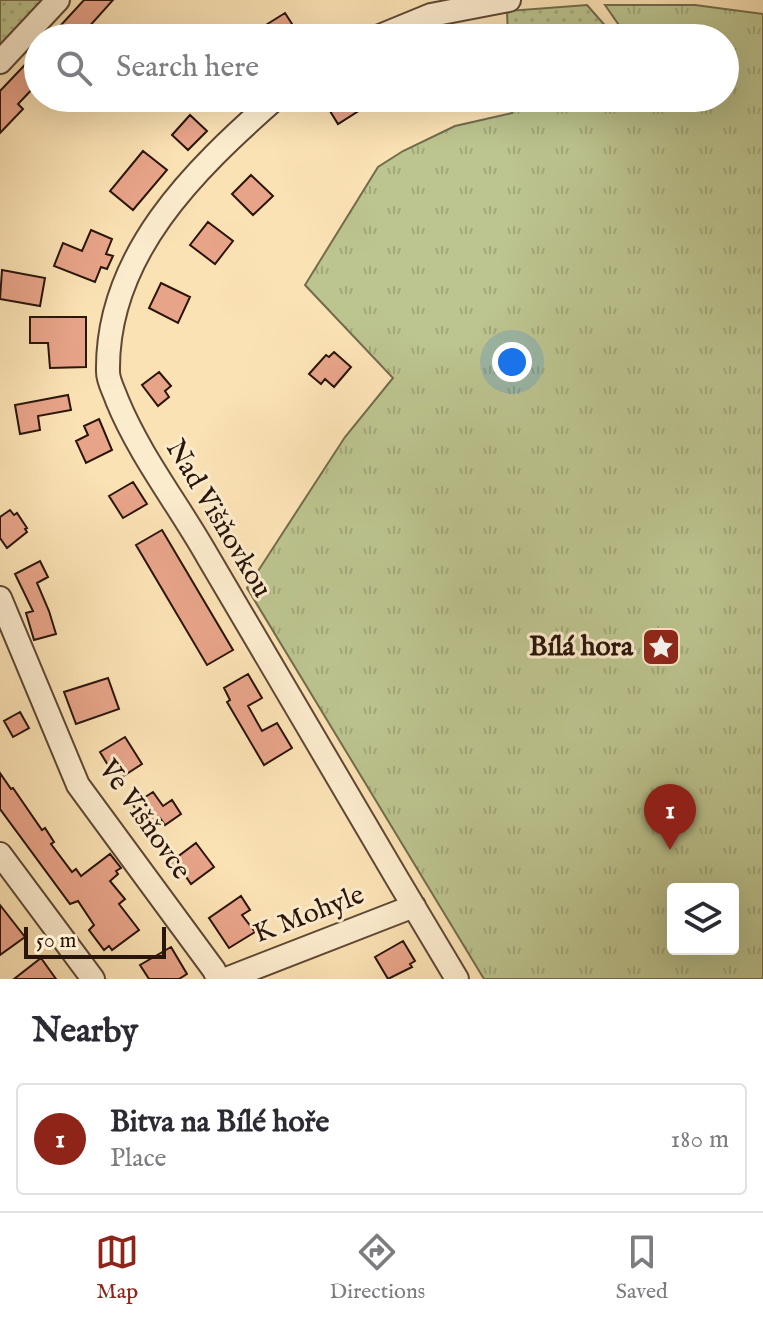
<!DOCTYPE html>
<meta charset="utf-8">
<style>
:root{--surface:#fff;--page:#f2f2f3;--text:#2b2b33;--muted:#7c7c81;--line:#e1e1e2;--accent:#8f2418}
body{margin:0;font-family:"IM FELL English",serif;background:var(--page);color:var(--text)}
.controls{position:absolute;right:24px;bottom:24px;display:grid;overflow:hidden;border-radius:8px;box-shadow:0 8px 32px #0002}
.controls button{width:72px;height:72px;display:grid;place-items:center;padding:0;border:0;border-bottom:2px solid var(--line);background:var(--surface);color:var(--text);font:40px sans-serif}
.scale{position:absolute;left:24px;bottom:20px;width:142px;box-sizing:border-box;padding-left:8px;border:4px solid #2a150b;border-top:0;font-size:22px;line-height:28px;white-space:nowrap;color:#2a150b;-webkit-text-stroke:6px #fcecce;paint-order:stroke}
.you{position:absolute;left:512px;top:362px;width:28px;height:28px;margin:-20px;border:6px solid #fff;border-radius:50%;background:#1a73e8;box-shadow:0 0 0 12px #1a73e833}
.badge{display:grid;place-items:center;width:52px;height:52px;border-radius:50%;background:var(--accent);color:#fff;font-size:26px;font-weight:700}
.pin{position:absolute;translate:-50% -66px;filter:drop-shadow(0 2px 4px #0008)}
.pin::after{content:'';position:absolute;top:42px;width:28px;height:24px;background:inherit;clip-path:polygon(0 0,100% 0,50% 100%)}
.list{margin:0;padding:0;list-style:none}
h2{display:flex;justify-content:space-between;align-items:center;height:104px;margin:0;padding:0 32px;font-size:34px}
h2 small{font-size:26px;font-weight:400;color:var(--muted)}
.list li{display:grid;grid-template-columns:52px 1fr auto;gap:24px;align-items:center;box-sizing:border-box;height:112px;margin:0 16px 16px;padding:0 16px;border:2px solid var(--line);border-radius:8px}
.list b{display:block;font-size:30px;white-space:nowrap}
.list p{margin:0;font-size:26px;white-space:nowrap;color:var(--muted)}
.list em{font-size:26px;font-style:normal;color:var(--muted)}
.icon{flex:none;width:44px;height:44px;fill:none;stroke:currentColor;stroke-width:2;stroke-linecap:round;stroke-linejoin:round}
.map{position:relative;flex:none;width:763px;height:979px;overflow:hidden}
.search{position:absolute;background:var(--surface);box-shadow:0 8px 32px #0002;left:24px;right:24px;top:24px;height:88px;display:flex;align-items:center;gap:20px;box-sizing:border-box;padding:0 28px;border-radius:44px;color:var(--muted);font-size:30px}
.sheet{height:232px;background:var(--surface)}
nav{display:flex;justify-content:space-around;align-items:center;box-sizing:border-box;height:112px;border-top:2px solid var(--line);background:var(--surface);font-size:22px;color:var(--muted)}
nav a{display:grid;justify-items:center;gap:4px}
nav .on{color:var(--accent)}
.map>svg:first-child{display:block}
.grass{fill:url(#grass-tufts);stroke:#736c4d;stroke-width:2;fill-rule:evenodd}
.park{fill:url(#park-dots);stroke:#736c4d;stroke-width:2}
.building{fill:#e8a489;stroke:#2a150b;stroke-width:2}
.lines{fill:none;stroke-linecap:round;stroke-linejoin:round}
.minor-casing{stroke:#5e4835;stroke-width:26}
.minor{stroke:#fcecce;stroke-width:22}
.labels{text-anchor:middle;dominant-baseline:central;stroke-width:6;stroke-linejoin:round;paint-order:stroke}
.street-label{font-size:28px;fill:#2a150b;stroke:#fcecce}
.poi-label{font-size:28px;font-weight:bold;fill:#2a150b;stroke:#fcecce;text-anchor:end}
</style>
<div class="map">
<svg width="763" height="979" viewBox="0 0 763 979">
<defs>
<pattern id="grass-tufts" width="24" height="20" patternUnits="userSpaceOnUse" patternTransform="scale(2)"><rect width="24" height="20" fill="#bcc48f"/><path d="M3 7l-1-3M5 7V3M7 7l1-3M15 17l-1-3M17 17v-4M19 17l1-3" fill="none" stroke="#a2a87a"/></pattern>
<pattern id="park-dots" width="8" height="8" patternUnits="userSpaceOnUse" patternTransform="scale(2)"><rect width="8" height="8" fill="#bcc48f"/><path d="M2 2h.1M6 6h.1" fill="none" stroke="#a2a87a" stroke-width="1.8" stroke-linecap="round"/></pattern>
</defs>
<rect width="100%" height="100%" fill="#fbe2b4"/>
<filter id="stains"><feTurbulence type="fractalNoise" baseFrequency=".0025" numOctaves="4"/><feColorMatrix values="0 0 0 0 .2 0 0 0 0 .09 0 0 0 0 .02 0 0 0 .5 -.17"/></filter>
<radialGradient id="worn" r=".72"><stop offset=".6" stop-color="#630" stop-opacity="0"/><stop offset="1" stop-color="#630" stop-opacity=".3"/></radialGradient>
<path class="grass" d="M 605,5 L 695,5 L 763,14 L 763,979 L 484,979 L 247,588 L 345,437 L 393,378 L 305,285 L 378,167 L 403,151 L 455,126 L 512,113 L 511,98 L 725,98 L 725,38 L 628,38 ZM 733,889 L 733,949 L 673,949 L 673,889 Z"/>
<path class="park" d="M 0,0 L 42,0 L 0,45 Z
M 587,5 L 616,38 L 508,38 L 507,11 Z"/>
<path class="building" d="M 84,0 L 113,0 L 79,38 L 49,38 Z
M 285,13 L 301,38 L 267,38 L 261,28 Z
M 38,51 L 38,83 L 18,104 L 23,109 L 0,133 L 0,91 Z
M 322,98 L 379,98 L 338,124 Z
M 190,115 L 207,131 L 188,150 L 172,135 Z
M 143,151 L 167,170 L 133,210 L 110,191 Z
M 251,175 L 273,196 L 253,215 L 232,194 Z
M 208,222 L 233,241 L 215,264 L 190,245 Z
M 91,230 L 112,239 L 106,254 L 113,256 L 107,269 L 101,267 L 95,282 L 54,266 L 63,243 L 82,251 Z
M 2,270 L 45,278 L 40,306 L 0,299 Z
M 161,283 L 190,297 L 178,323 L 149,308 Z
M 30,317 L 86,317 L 86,367 L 50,368 L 48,343 L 30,343 Z
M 334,352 L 351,367 L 334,387 L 325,379 L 321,384 L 309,374 L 326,355 L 329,357 Z
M 159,372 L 171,386 L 165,391 L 169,397 L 158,406 L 142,385 Z
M 68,395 L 71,410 L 38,416 L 40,430 L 20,434 L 15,405 Z
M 99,419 L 112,450 L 86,463 L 76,441 L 88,435 L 84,426 Z
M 133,482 L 147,504 L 123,518 L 109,496 Z
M 10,510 L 14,515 L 17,513 L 27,528 L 25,529 L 27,532 L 7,548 L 0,538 L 0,517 Z
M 162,530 L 233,650 L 207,665 L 136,545 Z
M 40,561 L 48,577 L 37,583 L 49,611 L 56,634 L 34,640 L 26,613 L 33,611 L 15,574 Z
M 248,674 L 262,698 L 248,706 L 262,731 L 277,723 L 292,748 L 264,765 L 227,702 L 230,700 L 224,688 Z
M 108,678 L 119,709 L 76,724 L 64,692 Z
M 20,712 L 29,728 L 13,737 L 4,721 Z
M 125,737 L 142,764 L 117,780 L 100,752 Z
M 0,773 L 11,789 L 13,788 L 42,830 L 45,828 L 54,842 L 51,844 L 72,872 L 76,869 L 81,876 L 110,854 L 121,868 L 116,871 L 118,874 L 110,881 L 125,899 L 119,904 L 139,930 L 112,950 L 109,946 L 104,950 L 89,930 L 94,925 L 78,901 L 70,904 L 0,809 Z
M 153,792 L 163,806 L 172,800 L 181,814 L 165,825 L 160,818 L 147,826 L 133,805 Z
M 196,843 L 214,867 L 191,884 L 184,874 L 179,878 L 168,864 Z
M 241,896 L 250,910 L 242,915 L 255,932 L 229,948 L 209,918 Z
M 0,905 L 25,937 L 0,955 Z
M 403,941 L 415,961 L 410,964 L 412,967 L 388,979 L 375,957 Z
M 171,947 L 187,974 L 179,979 L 149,979 L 140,965 Z
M 41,958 L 56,979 L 14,979 Z"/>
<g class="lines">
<g class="minor-casing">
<path id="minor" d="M 375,38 L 431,15 L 509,0
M 0,62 L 58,0
M 276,98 C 194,170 106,255 108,372 C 108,381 114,391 117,400 C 140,456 178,504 208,557 C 291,698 373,839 457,979
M 0,598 L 78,785 L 214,970 L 218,979
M 0,854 L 93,979
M 226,979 L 414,906"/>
</g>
<use href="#minor" class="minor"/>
</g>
<defs>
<g id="sight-square" transform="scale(2)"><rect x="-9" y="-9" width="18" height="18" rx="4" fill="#8f2418" stroke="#fcecce"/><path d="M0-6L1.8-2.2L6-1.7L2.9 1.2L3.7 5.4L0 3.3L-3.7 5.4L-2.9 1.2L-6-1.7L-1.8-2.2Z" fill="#fff"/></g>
</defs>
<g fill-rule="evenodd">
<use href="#sight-square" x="661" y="647"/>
</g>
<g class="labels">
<g class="street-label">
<text transform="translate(218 519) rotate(59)">Nad Višňovkou</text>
<text transform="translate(144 820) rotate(55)">Ve Višňovce</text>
<text transform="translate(309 915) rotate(-21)">K Mohyle</text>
</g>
<g class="poi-label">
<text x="633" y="647">Bílá hora</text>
</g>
</g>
<rect width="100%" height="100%" filter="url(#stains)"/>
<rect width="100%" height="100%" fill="url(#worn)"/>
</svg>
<div class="controls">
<button><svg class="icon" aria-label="layers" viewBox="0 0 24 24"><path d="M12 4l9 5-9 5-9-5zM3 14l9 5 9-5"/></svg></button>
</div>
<div class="scale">50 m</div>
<div class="you"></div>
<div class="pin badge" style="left:670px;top:850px">1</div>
<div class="search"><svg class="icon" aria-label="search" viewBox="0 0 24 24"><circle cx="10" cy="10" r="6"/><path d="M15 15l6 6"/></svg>Search here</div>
</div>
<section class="sheet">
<h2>Nearby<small></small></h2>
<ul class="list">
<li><span class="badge">1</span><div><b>Bitva na Bílé hoře</b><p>Place</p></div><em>180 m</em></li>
</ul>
</section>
<nav>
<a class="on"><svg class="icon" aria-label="map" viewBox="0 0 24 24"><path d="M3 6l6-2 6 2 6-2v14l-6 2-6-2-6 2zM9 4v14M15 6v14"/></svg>Map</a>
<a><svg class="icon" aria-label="directions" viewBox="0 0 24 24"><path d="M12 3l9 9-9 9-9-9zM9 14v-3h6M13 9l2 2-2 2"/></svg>Directions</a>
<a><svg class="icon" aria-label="saved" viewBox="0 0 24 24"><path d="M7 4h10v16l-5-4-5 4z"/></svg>Saved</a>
</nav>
